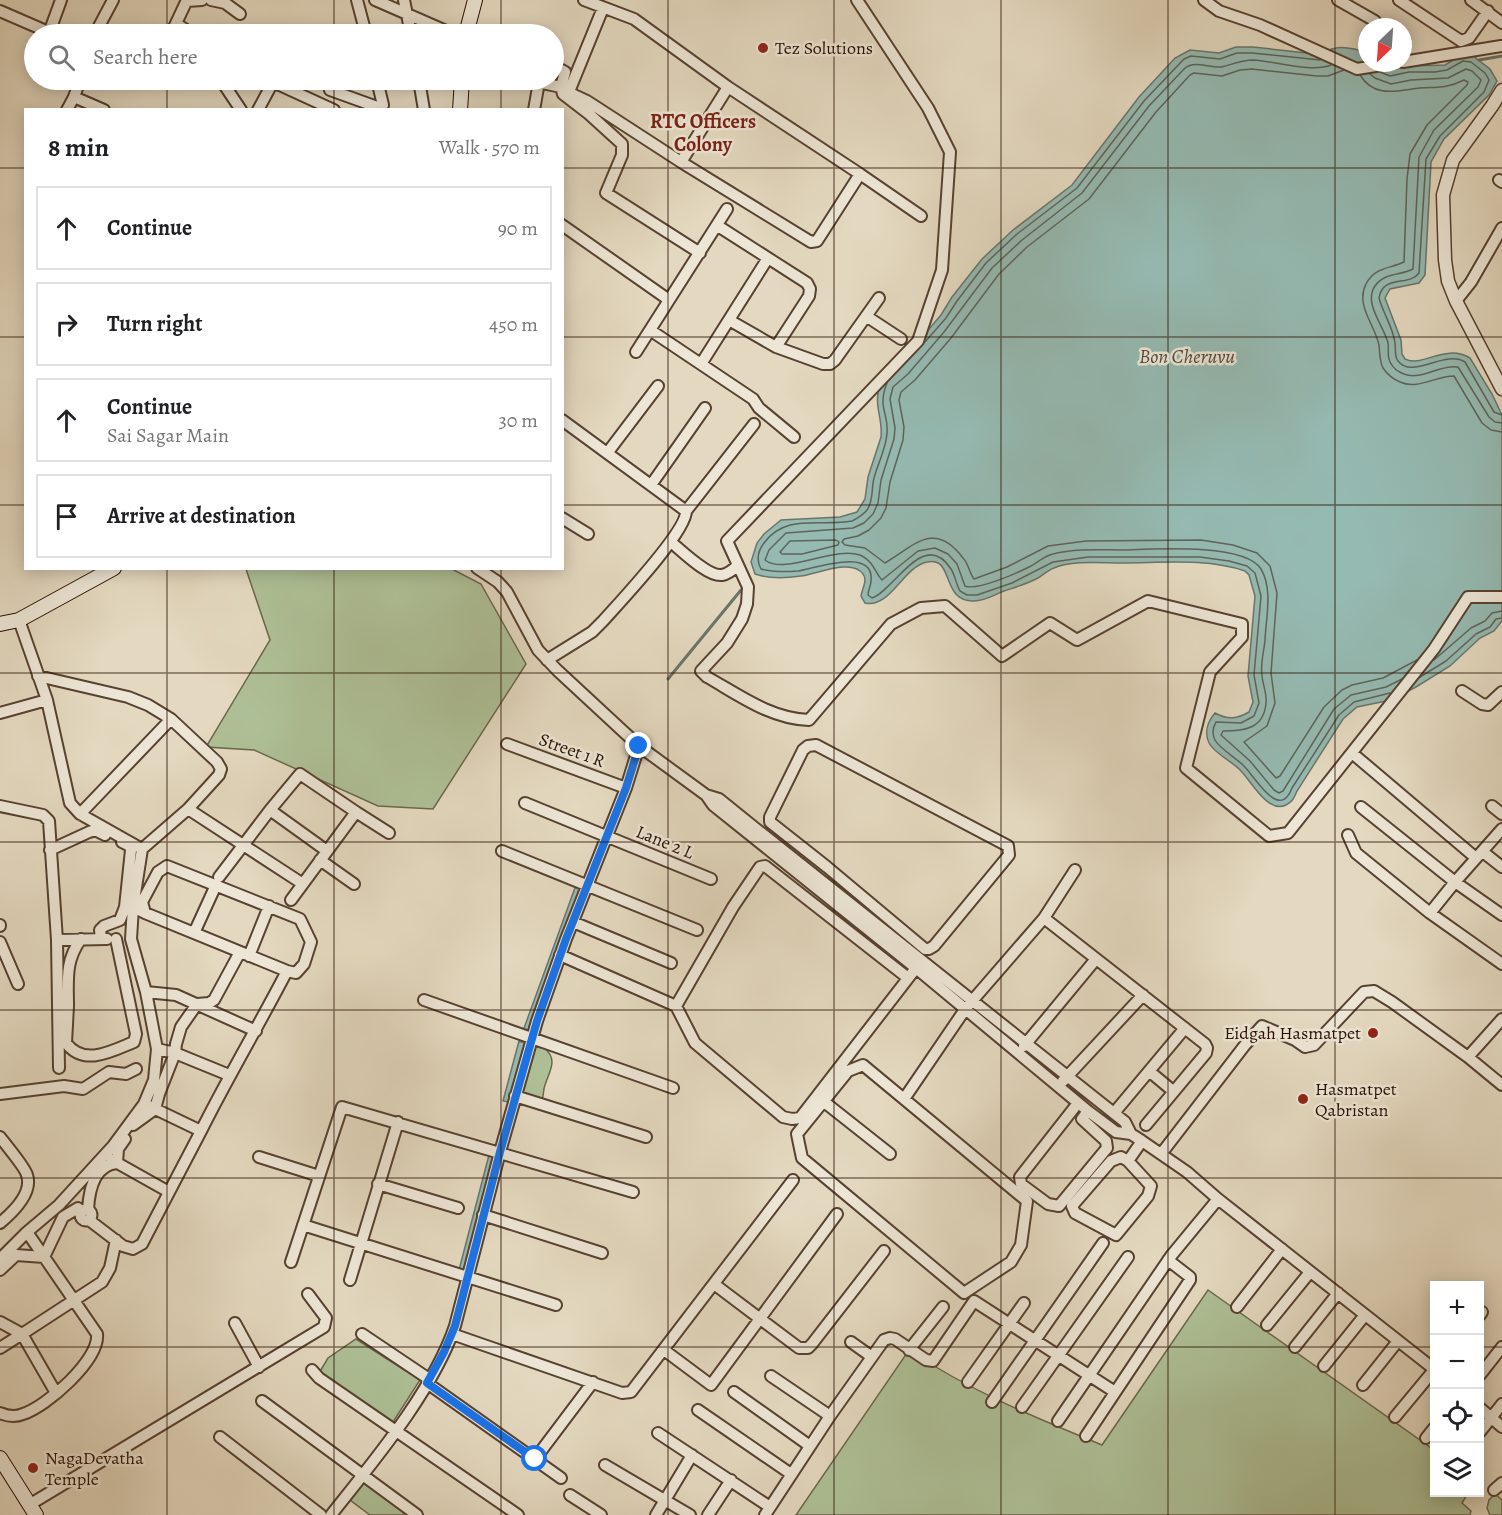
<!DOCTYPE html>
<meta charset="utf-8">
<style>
:root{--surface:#fff;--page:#f2f2f2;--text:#202124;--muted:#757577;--line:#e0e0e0}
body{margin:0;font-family:Alegreya,serif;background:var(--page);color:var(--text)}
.controls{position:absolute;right:18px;bottom:18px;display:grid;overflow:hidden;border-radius:0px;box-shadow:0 3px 15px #0003}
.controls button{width:54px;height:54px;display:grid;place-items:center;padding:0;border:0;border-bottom:2px solid var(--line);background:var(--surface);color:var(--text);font:30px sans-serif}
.compass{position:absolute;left:1358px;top:18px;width:54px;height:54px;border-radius:50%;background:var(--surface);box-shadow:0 3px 15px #0003;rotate:205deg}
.stop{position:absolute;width:18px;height:18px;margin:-14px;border:4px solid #1a73e8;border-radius:50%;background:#fff}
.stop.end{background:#1a73e8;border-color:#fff;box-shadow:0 2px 6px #0008}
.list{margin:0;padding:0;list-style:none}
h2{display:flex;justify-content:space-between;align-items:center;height:78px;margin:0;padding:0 24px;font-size:26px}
h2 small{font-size:20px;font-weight:400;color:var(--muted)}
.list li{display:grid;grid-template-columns:39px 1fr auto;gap:18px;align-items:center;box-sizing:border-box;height:84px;margin:0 12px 12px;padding:0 12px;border:2px solid var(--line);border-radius:0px}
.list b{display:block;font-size:22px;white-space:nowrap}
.list p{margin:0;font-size:20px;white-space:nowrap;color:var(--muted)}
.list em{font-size:20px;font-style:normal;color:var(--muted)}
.icon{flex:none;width:33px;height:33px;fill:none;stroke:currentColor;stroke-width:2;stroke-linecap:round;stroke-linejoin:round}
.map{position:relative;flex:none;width:1502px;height:1515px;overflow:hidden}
.search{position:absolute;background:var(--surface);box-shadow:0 3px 15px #0003;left:24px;top:24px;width:540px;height:66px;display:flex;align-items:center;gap:15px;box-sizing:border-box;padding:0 21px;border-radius:33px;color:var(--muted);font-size:22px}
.panel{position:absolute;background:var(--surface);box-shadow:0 3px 15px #0003;left:24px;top:108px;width:540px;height:462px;border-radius:0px}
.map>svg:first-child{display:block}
.green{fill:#aec097;stroke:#6b674c;stroke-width:1.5}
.water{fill:#95bab2;stroke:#69756b;stroke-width:1.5}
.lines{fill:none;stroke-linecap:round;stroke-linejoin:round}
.shore{stroke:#5e6459;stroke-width:1.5}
.stream{stroke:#69756b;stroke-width:3}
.minor-casing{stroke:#574130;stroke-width:14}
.tertiary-casing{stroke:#574130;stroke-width:15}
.secondary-casing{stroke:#280e00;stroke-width:16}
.minor{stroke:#ede6d6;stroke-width:10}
.tertiary{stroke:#ede6d6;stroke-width:12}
.secondary{stroke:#ede6d6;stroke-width:14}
.route{stroke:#1a73e8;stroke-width:8}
.grid{fill:none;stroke:#280e00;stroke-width:1.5;stroke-opacity:0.55}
.poi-dot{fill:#8f2418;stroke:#ede6d6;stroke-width:2}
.labels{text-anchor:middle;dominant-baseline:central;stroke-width:5;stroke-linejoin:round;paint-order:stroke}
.poi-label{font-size:18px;fill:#280e00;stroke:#ede6d6;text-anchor:start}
.street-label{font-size:18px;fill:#280e00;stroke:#ede6d6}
.neighbourhood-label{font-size:20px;font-weight:bold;fill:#7a1f14;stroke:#ede6d6}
.water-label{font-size:20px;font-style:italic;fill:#4e4a3e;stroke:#ede6d6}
</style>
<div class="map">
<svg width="1502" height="1515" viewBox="0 0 1502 1515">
<rect width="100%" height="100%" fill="#e4d9c0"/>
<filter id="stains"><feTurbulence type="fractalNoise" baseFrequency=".00333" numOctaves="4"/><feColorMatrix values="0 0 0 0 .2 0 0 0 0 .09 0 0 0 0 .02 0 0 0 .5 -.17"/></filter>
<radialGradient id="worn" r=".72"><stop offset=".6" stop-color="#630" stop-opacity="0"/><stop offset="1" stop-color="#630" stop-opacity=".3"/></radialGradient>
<path class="green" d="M 246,569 L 452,569 L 481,584 L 526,664 L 433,809 L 378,806 L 254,750 L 206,747 L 270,640 Z
M 534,1047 L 544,1048 C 559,1059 549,1072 545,1085 C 543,1090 544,1095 542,1100 L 519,1093 Z
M 1208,1290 L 1434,1450 L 1434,1492 L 1468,1493 L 1462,1503 L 1471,1511 L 1470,1515 L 796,1515 L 909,1350 C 968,1390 1036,1418 1102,1445 Z
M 356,1339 L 420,1380 L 393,1422 L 319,1373 L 328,1358 Z
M 365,1481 L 405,1512 L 403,1515 L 370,1515 L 350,1500 Z
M 1495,1494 L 1502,1500 L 1502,1515 L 1490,1515 L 1487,1508 L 1489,1500 Z"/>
<path class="water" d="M 1236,47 L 1253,47 L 1316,54 C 1324,54 1328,49 1336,48 C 1346,46 1357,50 1367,52 L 1367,63 L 1390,70 L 1408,66 L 1445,65 L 1462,55 L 1473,56 L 1490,69 L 1497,81 L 1489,95 L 1444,139 L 1431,162 L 1425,275 L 1419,283 L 1390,289 L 1385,298 L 1401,340 L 1402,354 L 1405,359 C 1422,368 1445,343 1470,358 L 1492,394 L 1502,415 L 1502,621 L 1494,631 L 1480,638 L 1450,666 L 1416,687 L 1391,700 L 1357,707 L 1343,719 L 1297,791 C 1294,798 1293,801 1286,805 C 1268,814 1251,781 1241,771 C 1232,761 1215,754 1209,743 C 1204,732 1208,721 1215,713 C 1228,720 1237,719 1249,712 L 1253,702 L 1248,676 L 1255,596 L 1249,575 L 1245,571 C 1206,558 1162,563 1122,563 C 1102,563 1072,560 1054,568 C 1048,570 1043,575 1038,578 C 1027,584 1016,587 1004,591 C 994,595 985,601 974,601 C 940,602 955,556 927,562 C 903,567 890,609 865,603 L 861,596 C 862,589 868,580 863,574 C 852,558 817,574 801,576 C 787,578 769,579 755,574 L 751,562 L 757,543 L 764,534 L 781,520 L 840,517 L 857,512 L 865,499 L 868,477 L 881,437 C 883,419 874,407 879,387 L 941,315 L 952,297 L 982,259 L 1013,230 L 1072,185 L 1139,97 L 1175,58 L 1190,50 L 1219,53 Z
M 576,885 L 580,887 L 527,1033 L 523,1031 Z
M 519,1041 L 525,1043 L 508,1102 L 503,1101 Z
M 489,1155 L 494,1157 L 464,1271 L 459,1270 Z"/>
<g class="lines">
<path class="shore" d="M 1331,65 C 1311,73 1275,61 1253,60 C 1240,60 1232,65 1221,67 C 1209,68 1195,60 1185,68 L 1149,106 L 1082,193 L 1022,240 L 992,268 L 944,332 L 908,374 L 893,387 L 890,399 L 895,428 L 894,439 L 881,480 L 878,503 L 873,514 L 864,523 L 853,528 L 786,533 L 769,550 L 765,560 C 785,576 837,544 862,556 C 875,563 874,572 882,580 L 918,551 L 935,548 L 948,554 L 957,564 L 965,586 C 977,591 1017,573 1029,567 C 1037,563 1044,556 1053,554 C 1076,548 1101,550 1125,550 C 1153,549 1245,543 1261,569 C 1273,589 1266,618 1265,640 C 1264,652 1260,664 1262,676 C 1263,685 1267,694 1266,703 C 1264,729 1244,731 1223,731 L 1221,735 L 1250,761 L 1274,790 L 1279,793 L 1283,791 L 1334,709 L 1351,695 L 1386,687 L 1402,679
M 1344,70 L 1328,76 L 1317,76 L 1252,69 L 1240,70 L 1222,76 L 1194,73 L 1190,75 L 1156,112 L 1089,199 L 1027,247 L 999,274 L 951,338 L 915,380 L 901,392 L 899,400 L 904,427 L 903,440 L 890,482 L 886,508 L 881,518 L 869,530 L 858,536 L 844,539 L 842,542 L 845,545 L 865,548 L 885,563 C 913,547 934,519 963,558 C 969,564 969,573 974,579 L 1007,567 L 1048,546 L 1086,541 L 1201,540 L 1233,545 L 1257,553 L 1270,566 L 1277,593 L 1271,673 L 1275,703 L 1267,726 L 1244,742 L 1276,778 L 1280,776 L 1324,707 L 1342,690 L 1352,685 L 1383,678 L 1417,660
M 1380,72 L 1390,76 L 1409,72 L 1435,72 L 1447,70 L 1463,61 L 1471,62 L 1485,73 L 1489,80 L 1484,92 L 1440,136 L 1426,159 L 1419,273 C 1409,287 1383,274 1379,298 C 1383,313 1393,327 1395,343 C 1396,349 1394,356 1398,361 C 1412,380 1445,349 1465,362 L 1494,412 L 1502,415
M 1370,74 L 1375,78 L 1391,84 L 1411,80 L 1448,78 L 1466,69 L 1472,71 L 1481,80 L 1478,87 L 1434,130 L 1419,157 L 1413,269 C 1400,276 1385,272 1375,286 C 1363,303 1384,326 1388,343 C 1389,349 1387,356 1390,362 C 1393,368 1398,372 1404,374 C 1421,381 1440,364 1458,367 L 1489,417 L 1495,422 L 1502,423
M 1360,75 C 1373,96 1392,92 1412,89 C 1433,86 1444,90 1464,80 L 1468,82 L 1467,85 L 1427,125 L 1410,154 L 1407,179 L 1404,262 C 1389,269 1375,267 1366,284 C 1355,305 1375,325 1379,345 C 1380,353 1379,360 1383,368 C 1387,374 1393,379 1400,382 C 1418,390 1435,376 1454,376 L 1482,423 L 1491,430 L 1502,432
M 925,342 L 946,318 L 957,301 L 986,263 L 1017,234 L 1077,188 L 1144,101 L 1184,59 L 1191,56 L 1220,59 L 1237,53 L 1252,53 L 1320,60
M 887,383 C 877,408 889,413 887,433 C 886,449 878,463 874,478 C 871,489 874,500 867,510 C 863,515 858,518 852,521 C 820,527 786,513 764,543 C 758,551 756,560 761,569 C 772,572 786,572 798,571 C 813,569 875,546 871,581 C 871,586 868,590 868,595 L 872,598 C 894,591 924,527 951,569 C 955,575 956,584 960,591 L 967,595 L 977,595 L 1012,583 L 1053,562 L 1088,557 L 1200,557 L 1229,561 L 1247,566 L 1255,573 L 1261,596 L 1254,675 L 1259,703 L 1254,716 L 1241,723 L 1216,722 C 1213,727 1212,734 1215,740 C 1219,748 1236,758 1243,765 C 1255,776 1279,822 1292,788 L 1339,715 L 1354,702 L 1390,693
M 836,540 L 839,542 L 838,545 L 802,554 L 782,554 L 780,552 L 790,541 Z
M 1434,660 L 1471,628 L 1485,621 L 1492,613 L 1502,611
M 1420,677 L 1446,661 L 1476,634 L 1490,627 L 1496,619 L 1502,618"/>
<path class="stream" d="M 1479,60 L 1502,56
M 668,679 L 741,590"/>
<g class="minor-casing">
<path id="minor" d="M 211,0 L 225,3 L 240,14
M 357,0 L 366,34
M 375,0 L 453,34
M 404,0 L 411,34
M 857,0 L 928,108 L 950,152 L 942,270 L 918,341 L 727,541 L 748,587 L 747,604 L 742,619 L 727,643 L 701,671 L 707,677 C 739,695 771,719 809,720 L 891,624 L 921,608 L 945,606 L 1002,656 L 1050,623 L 1077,640 L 1148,601 L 1242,624 L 1242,637 L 1210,672 L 1186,768 L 1269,836 L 1288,833 L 1434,649 L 1468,597 L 1502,597
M 1204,0 L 1219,11 L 1260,25 L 1357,69 L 1394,63
M 1338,0 L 1375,21
M 1399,0 L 1461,41 L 1469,38 L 1488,11
M 1471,0 L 1502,23
M 187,1 L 202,0
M 0,11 L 53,34
M 177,24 L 192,34
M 49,33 L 61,0
M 95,34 L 113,0
M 171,34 L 187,0
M 1403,62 L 1501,46
M 554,66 L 565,72 L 561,87
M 80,80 L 74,97 L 104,110
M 221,80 L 241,110
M 419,80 L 424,110
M 528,80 L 561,87 L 563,94 L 589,114 L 622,144 L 622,155 L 606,193 L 700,253
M 330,90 L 380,108 L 383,105 L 377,80
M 563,94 L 572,94 L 587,101 L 681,162 L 811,242 L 817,241 L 860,174 L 728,87 L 634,19 L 584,0
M 568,94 L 603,8
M 67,110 L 74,97
M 258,110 L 273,82 L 334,110
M 534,110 L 539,82
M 681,162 L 728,87
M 860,174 L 921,216
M 1499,180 L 1502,182
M 562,225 L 669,300
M 718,226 L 807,283 L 810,289 L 809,296 L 776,347
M 1456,301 L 1471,282 L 1502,228
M 866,316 L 901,339
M 729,320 L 776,347 L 823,364 L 830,364 L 835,360 L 879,298
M 650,330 L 753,399 L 759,408 L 794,437
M 636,352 L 727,209
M 701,364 L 768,258
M 562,420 L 686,511
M 608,452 L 658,386
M 651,485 L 705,408
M 562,518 L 588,534
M 671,542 C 682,551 708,577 722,575 C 728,574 734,569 738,565
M 477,568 L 498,582 L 507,592 L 538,650 L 557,670 L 639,746 L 706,795 L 719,799 L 745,820 L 1125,1122 L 1131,1134
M 547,660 L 592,632 L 603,621 C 619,603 687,531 686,511 L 754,424
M 38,676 L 128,697 L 148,705 L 171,719 L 217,762 L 221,769 L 219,775 L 188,809 L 142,849
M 1462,691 L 1482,704 L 1488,705 L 1502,692
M 0,713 L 47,700
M 507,744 L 626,788
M 816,745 L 1008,846 L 1009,855 L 934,946 L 929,949 L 925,949 L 827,867 L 770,822 L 770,817 L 803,750 L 808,746 Z
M 1352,753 L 1476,858
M 706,795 L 713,805 L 916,968 L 1088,1111 L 1116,1132 L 1131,1134 L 1142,1141 L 1187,1172 L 1218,1199 L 1434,1369
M 525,803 L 711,879
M 0,806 L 43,815 L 49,821 L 57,940 L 59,1068
M 1492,806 L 1502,814
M 1361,807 L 1455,882 L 1502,915
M 188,809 L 303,884
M 270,810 L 300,774 L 356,812
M 80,814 L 171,719
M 1348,835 L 1356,853 L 1430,913 L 1455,882 L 1502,829
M 50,850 L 89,832 L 95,830 L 105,835
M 502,851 L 697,930
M 1483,852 L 1502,867
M 320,860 L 354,884
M 219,877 L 270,810 L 327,851
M 291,900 L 356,812 L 389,833
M 133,907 L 145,913 L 287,971 L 296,973 L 304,964 L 311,942 L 300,919 L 167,866 L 158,872 L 142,902 L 145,913
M 1430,913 L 1502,964
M 1044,918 L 1205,1044 L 1207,1048 L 1206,1053 L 1146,1125
M 573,922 L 671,963
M 0,925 L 0,926
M 194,933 L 216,885
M 101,939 L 100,930 L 104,926 L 120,920 L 125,907 L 131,850 L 130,846 L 122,842
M 57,940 L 107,939
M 0,942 L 18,984
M 560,955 L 676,1006
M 249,956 L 269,906
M 908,978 L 765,866 L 760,867 L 733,907 L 676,1006 L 695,1043 L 783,1117 L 792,1119 L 800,1118 L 916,968
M 146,992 L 176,995 L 256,1031
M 424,1000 L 673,1088
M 58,1005 L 68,1006 L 66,1043 C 84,1067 112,1051 134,1042 L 136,1034 L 116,939
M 68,1006 C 68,979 65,961 81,939
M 1024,1046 L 1096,959
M 157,1049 L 175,1053 L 229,1075
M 1468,1057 L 1502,1019
M 863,1065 L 1027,1201 L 1021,1245 L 1011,1262 L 964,1293 L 802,1158 L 797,1134 L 848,1071 Z
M 1149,1071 L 1173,1091
M 1063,1081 L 1143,995
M 0,1094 L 64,1086 L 83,1089 L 109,1072 L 126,1074 L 136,1069
M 515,1096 L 646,1137
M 904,1099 L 966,1008 L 1044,918 L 1075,870
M 823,1101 L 890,1154
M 1078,1103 L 1020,1177 L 1021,1184 L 1048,1204 L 1059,1206 L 1107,1148 L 1106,1141 L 1082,1119 L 1088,1111
M 149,1106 L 201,1131 C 228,1077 259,1025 287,971
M 1114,1113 L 1185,1028
M 133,1125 L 155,1109 L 159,1094 L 175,1053 L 176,1044 L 181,1027 L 197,1004 L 209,1003 L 214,1000 L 240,952
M 0,1137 C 6,1145 25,1167 27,1175 C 33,1193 12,1213 0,1223
M 1161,1154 L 1245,1045 L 1262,1026 L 1295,1040 L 1305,1047 L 1314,1045 L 1364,992 L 1374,991 L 1392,1002 L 1468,1057 L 1502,1085
M 259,1157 L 319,1176
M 1121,1157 L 1128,1161 L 1151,1186 L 1148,1196 L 1116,1235 L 1075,1213 L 1072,1206 L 1111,1161 Z
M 112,1160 L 169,1192
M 1128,1161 L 1142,1141
M 378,1184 L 458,1208
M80.5 1215a5.5 5.5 0 1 1 11 0a5.5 5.5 0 1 1-11 0Z
M 88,1210 C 89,1190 94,1165 117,1163 L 118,1149 L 125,1139
M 483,1215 L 602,1253
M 89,1220 L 123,1246 L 133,1249 L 142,1244 L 201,1131
M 303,1225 L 556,1305
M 0,1259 L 27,1232 L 59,1205 L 113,1146 L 144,1104 L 154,1080 L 157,1049 L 146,992 L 131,939 L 133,907 L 142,849 L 80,814 L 70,803 L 47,700 L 19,620
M 291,1262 L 342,1107 L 633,1192
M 0,1270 L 16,1255 L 44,1257 L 63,1217 L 78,1208
M 350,1280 L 398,1122
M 714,1284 L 799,1348 L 808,1348 L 812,1344 L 884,1251
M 1237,1307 L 1282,1249
M 1480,1315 L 1482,1312
M 0,1322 L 22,1334 L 102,1282 L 110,1268 L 116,1240
M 235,1323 L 259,1367
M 1267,1325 L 1310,1272
M 362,1334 L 429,1379
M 452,1334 L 622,1393 L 631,1392 L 793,1180
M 851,1342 L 872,1357
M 1295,1347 L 1338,1293
M 0,1348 L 22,1334 L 56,1393
M 664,1350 L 711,1385 L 837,1214
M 909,1350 L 943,1307
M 1324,1366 L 1365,1315
M 312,1370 L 319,1378 L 518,1515
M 1480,1375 L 1502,1347
M 771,1376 L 830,1416
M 968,1382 L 1024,1303
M 427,1383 L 561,1478
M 1363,1385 L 1398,1341
M 734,1392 L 810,1446
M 262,1401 L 417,1515
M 992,1402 L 1103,1243
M 1022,1407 L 1128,1257
M 1480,1408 L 1502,1427
M 698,1410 L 791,1474
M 0,1413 C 7,1416 16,1417 23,1414 C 46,1407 100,1360 97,1334 L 27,1232
M 1395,1417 L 1434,1370
M 1058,1421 L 1171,1256 L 1218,1199
M 1480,1432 L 1502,1404
M 658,1433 L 770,1507
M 1086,1436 L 1190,1280 L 1190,1277 L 1168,1260
M 220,1437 L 321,1515
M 1426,1438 L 1434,1428
M 535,1459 L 593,1382
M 605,1465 L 690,1515
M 1494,1490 L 1502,1483
M 570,1495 L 601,1515
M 29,1505 L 324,1327 L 326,1318 L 308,1294
M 331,1515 C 373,1462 433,1391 455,1326 L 500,1152 L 537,1021 L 566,939 L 626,788 L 639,746
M 656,1515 L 692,1455
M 708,1515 L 731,1480
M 765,1515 L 830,1416 L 884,1340 L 890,1338 L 895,1339 L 926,1360 L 933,1361 L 974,1301 L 1115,1392"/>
</g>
<g class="tertiary-casing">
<path id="tertiary" d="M 1502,90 L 1492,106 L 1453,160 L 1443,195 L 1445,260 L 1448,281 L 1456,301 L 1502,389"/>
</g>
<g class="secondary-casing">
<path id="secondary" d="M 466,34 L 475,0
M 460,110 L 462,80
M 0,624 L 19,620 L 114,568
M 0,1458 L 36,1515"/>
</g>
<use href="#minor" class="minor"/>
<use href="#tertiary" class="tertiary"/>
<use href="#secondary" class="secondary"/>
</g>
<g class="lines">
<path class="route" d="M 535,1459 L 427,1383 L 444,1352 L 455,1326 L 500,1152 L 537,1021 L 566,939 L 626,788 L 639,746"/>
</g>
<path class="grid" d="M 167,0 L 167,34M 334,0 L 334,34M 501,0 L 501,34M 668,0 L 668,1515M 834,0 L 834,1515M 1001,0 L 1001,1515M 1168,0 L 1168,1515M 1335,0 L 1335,1515M 167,80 L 167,110M 334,80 L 334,110M 501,80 L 501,110M 0,168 L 26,168M 562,168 L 1502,168M 0,337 L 26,337M 562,337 L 1502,337M 0,505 L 26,505M 562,505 L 1502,505M 167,568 L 167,1515M 334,568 L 334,1515M 501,568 L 501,1515M 0,673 L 1502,673M 0,842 L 1502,842M 0,1010 L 1502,1010M 0,1178 L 1502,1178M 0,1347 L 1434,1347M 1480,1347 L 1502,1347"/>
<g class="poi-dot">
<circle cx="763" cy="48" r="6"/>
<circle cx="1373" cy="1033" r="6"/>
<circle cx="1303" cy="1099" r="6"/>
<circle cx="33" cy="1468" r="6"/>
</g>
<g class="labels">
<g class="poi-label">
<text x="775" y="48">Tez Solutions</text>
<text x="1361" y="1033" text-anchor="end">Eidgah Hasmatpet</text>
<text x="1315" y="1089">Hasmatpet<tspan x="1315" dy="21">Qabristan</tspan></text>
<text x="45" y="1458">NagaDevatha<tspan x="45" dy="21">Temple</tspan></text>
</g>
<g class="street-label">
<text transform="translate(572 750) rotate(20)">Street 1 R</text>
<text transform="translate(665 842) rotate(22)">Lane 2 L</text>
</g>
<g class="neighbourhood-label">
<text x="703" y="121">RTC Officers<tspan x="703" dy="23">Colony</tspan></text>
</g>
<g class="water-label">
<text x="1187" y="356">Bon Cheruvu</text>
</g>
</g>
<rect width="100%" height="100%" filter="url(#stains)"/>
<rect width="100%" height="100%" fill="url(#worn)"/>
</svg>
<div class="controls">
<button>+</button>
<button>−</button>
<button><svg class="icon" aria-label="locate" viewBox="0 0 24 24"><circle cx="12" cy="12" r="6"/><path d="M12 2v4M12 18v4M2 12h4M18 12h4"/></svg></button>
<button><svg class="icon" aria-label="layers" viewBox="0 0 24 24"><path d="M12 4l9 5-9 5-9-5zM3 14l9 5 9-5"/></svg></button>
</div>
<svg class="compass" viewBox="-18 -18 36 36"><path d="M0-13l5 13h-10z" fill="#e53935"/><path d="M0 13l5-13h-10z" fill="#757577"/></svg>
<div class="stop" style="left:535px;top:1459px"></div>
<div class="stop end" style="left:639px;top:746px"></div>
<div class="search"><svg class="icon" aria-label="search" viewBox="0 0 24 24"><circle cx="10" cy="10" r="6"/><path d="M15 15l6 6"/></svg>Search here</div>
<section class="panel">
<h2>8 min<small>Walk · 570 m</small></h2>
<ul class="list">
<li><svg class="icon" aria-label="ahead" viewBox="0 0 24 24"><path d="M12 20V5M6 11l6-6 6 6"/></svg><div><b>Continue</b></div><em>90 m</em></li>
<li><svg class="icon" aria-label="right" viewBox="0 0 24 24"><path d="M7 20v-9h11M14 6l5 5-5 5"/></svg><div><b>Turn right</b></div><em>450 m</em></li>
<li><svg class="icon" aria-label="ahead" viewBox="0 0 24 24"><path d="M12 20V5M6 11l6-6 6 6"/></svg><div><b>Continue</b><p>Sai Sagar Main</p></div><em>30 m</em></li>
<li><svg class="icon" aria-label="arrive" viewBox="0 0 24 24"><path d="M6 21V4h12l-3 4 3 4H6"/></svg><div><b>Arrive at destination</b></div></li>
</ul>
</section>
</div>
